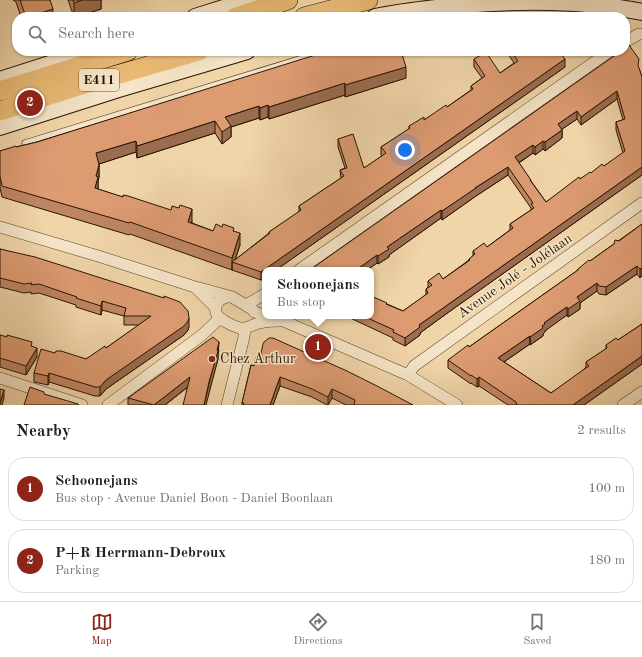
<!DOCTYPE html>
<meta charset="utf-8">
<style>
:root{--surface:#fff;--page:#f6f6f6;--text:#202124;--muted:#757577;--line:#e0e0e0;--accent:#8f2418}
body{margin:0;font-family:"Old Standard TT",serif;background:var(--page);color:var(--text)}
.you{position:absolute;left:405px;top:150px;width:14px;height:14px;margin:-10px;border:3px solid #fff;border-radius:50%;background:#1a73e8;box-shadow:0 0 0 6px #1a73e833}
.badge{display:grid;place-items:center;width:26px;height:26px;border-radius:50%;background:var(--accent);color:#fff;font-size:13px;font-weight:700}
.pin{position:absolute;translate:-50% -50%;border:2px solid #fff;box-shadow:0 1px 4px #0006}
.popup{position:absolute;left:262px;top:267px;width:112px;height:52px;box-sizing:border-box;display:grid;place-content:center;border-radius:8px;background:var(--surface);filter:drop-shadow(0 1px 3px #0005);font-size:13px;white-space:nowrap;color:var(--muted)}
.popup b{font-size:15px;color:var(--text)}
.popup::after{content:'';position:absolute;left:50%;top:100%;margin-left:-8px;border:8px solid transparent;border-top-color:var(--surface)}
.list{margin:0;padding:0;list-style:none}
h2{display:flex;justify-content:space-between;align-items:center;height:52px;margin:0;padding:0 16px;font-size:17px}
h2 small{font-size:13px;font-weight:400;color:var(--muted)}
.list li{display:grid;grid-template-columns:26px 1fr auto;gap:12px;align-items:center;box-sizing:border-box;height:64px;margin:0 8px 8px;padding:0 8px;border:1px solid var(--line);border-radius:16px}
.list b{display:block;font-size:15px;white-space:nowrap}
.list p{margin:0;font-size:13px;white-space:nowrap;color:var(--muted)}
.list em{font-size:13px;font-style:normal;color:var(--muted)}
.icon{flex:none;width:22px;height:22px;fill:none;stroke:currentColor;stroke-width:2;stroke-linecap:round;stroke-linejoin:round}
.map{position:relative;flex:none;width:642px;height:405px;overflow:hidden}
.search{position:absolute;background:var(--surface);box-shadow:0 1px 3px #0004;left:12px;right:12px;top:12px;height:44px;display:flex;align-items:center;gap:10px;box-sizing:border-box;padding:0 14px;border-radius:16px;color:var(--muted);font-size:15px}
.sheet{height:196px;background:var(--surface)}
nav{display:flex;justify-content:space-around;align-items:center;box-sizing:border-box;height:56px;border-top:1px solid var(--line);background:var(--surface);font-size:11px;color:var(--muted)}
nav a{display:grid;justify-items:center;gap:2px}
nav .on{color:var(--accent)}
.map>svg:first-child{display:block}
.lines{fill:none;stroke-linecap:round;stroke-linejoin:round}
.service-casing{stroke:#59452b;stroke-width:7}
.minor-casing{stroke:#59452b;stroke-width:12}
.secondary-casing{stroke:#271501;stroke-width:18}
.trunk-casing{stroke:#271501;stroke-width:20}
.service{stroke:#f5e4c7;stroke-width:5.5}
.minor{stroke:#f5e4c7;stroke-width:11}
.secondary{stroke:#f5e4c7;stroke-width:16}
.trunk{stroke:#e8ba74;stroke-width:19}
.wall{fill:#be8562;stroke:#271501;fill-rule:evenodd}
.shaded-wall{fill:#9b6c50;stroke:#271501}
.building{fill:#dd9b72;stroke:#271501;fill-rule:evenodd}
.poi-dot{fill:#8f2418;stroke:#f5e4c7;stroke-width:1.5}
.labels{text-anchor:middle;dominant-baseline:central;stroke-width:3;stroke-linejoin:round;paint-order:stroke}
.shield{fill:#f5e4c7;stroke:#65533c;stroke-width:1}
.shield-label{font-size:13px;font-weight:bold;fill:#271501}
.street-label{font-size:14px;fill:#271501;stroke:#f5e4c7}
.poi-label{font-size:14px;fill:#271501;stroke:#f5e4c7;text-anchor:start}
</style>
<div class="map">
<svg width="642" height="405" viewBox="0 0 642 405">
<rect width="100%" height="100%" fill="#f0d5a9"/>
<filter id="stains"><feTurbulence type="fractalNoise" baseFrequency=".005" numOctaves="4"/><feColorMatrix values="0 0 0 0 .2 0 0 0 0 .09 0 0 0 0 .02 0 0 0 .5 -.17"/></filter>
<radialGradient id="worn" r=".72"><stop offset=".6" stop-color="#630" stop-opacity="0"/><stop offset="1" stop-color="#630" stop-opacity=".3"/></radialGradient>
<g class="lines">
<g class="service-casing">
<path id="service" d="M 25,143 L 326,51"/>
</g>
<g class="minor-casing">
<path id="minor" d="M 589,7 L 602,14 L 605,17
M 625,42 L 639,34 L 642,34
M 0,227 L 98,256 L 195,287 L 207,290 L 232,297 L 252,309 L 254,312 L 265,315
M 299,270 L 610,51
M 196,288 L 216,308
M 229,297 C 220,297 211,307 218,316 C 221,320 235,327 240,328 C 244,330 247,327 251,326 C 259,322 270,321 279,321
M 246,305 L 265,294
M 272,316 L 408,375 L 457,405
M 408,375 L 414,366 L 642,203
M 0,378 L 82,405
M 108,405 L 202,335 L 220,318
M 227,405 L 244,337 L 245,329
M 623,405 L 642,392"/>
</g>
<g class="secondary-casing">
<path id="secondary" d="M 195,17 L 249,0
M 375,17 C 404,11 434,8 463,5 C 524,0 581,0 642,12
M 0,80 L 90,51
M 0,127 L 119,89 L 247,51"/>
</g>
<g class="trunk-casing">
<path id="trunk" d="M 236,17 L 288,0
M 304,17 L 368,0
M 0,91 L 128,51
M 0,111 L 75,87 L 199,51"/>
</g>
<use href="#service" class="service"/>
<use href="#minor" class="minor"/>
<use href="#secondary" class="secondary"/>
<use href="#trunk" class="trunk"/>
</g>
<path class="wall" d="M 13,0 L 50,0 L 53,17 L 21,17 L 16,2 Z
M 68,0 L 101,0 L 101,9 L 76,17 L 74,17 Z
M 506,51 L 559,51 L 565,67 L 276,270 L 265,270 L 265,278 L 261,280 L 232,270 L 232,268 L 232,270 L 130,234 L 129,235 L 2,197 L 0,188 L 0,151 L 37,142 L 331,52 L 406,78 L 345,97 L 345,95 L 269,119 L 268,117 L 260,120 L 259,118 L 231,127 L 231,137 L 222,144 L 215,133 L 137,158 L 136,152 L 99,164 L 99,177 L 98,181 L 98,189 L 192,221 L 192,223 L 213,231 L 234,231 L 240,245 L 235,260 L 269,233 L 269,232 L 299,212 L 299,206 L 341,178 L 340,170 L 345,168 L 338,147 L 338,139 L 364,168 L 382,156 L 381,155 L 381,147 L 409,129 L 409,126 L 424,120 L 447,107 L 471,90 L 471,86 L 482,78 L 474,67 L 474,59 L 500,73 L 514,63 Z
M 639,68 L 642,77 L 642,175 L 446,314 L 420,333 L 420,335 L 405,346 L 393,340 L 393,338 L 346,316 L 371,316 L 387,304 L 403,311 L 426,295 L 426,289 L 428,287 L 428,281 L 443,279 L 469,260 L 469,259 L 473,256 L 473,251 L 487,247 L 510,230 L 510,224 L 531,210 L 531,208 L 508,175 L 476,196 L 442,220 L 441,218 L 389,255 L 389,257 L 378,264 L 377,263 L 367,270 L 311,270 ZM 617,99 L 623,120 L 616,122 L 616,130 L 623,153 L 604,166 L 580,179 L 546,202 L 531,181 L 519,163 L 533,153 L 535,155 L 543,149 L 545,151 L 562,138 L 562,129 L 577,119 L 581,125 Z
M 642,224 L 642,276 L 640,278 L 637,274 L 606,295 L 599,294 L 597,291 L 580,303 L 580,309 L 568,317 L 567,315 L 555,323 L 545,331 L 545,332 L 543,334 L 543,336 L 530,345 L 530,344 L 504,362 L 551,393 L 583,371 L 583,370 L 586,367 L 586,362 L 606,349 L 606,345 L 618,340 L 642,324 L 642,364 L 584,405 L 508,405 L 479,386 L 477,387 L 471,383 L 471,384 L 448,368 L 448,360 L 469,347 L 578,270 L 578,269 L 590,261 Z
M 0,249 L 189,327 L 188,330 L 184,335 L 106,389 L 100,396 L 95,396 L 49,382 L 48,385 L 34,382 L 34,373 L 55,353 L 86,359 L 106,348 L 139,325 L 124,325 L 124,316 L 102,310 L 101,315 L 76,307 L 76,305 L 39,293 L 31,294 L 31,292 L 24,293 L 0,287 Z
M 0,335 L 32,347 L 37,357 L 26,375 L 0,367 Z
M 219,350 L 218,354 L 218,359 L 209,390 L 188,387 L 165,405 L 128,405 L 128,398 Z
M 251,365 L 413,405 L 346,405 L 332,398 L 328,405 L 327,405 L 312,397 L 280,386 L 273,405 L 242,405 L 242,403 Z"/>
<path class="shaded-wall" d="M 82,0 L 101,0 L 101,9 L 76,17 L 74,17 L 74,3 Z
M 53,9 L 53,17 L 28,17 Z
M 565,59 L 565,67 L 276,270 L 265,270 L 265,278 L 261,280 L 261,272 Z
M 406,67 L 406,78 L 345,97 L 345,85 Z
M 345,83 L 345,95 L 269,119 L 269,107 Z
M 617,91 L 617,99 L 581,125 L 581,117 Z
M 268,105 L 268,117 L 260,120 L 260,108 Z
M 259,106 L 259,118 L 231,127 L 231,137 L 222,144 L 222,132 L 225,117 Z
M 577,111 L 577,119 L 558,132 L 558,124 Z
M 215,121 L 215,133 L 137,158 L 137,146 Z
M 562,130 L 562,138 L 545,151 L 545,142 Z
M 136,141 L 136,152 L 96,165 L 96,153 Z
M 543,141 L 543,149 L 535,155 L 535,147 Z
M 533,145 L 533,153 L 515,165 L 515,157 Z
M 99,165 L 99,177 L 98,181 L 98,188 L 95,200 L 95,188 L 96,176 Z
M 508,167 L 508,175 L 476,196 L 442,220 L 442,211 L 475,188 Z
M 642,167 L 642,175 L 446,314 L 420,333 L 420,335 L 405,346 L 405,338 L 419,325 Z
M 192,209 L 192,221 L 188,233 L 188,222 Z
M 441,210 L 441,218 L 389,255 L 389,257 L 378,264 L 378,256 L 387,247 Z
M 240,233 L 240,245 L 234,263 L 232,262 L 232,270 L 232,258 Z
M 377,255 L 377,263 L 367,270 L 359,270 L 359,268 Z
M 637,266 L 637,274 L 606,295 L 606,287 Z
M 642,268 L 642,276 L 640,278 L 640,269 Z
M 597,283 L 597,291 L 580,303 L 580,309 L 568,317 L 568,309 L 577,297 Z
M 102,301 L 102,310 L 101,315 L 101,306 Z
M 567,307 L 567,315 L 545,331 L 545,332 L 543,334 L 543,336 L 530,345 L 530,337 L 542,326 L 544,323 Z
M 189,318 L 189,327 L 188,330 L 184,335 L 106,389 L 100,396 L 100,387 L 106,380 Z
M 530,336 L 530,344 L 498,366 L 498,358 Z
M 219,342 L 218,359 L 206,405 L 204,405 Z
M 37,348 L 37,357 L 26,375 L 26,366 Z
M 642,356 L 642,364 L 584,405 L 573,405 Z
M 49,373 L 49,382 L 48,385 L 48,376 Z
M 190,377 L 190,385 L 165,405 L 154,405 Z
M 280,377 L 280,386 L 273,405 L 270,405 Z
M 479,377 L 479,386 L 477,387 L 477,379 Z
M 332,389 L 332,398 L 328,405 L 328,397 Z
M 4,390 L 4,398 L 2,405 L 0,405 L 0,403 Z"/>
<path class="building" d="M 20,0 L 50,0 L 53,9 L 28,17 L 26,17 Z
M 73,0 L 82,0 L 74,3 Z
M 629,45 L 639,59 L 638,65 L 642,77 L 642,167 L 446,306 L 419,325 L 420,327 L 405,338 L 393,332 L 394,330 L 363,316 L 371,316 L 371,296 L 387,303 L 386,304 L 403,311 L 428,293 L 426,289 L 432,285 L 428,281 L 439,273 L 443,279 L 470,260 L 469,259 L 475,254 L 473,251 L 484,243 L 487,247 L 513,228 L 510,224 L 534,208 L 531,204 L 533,203 L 508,167 L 475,188 L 476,188 L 442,211 L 441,210 L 387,247 L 389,249 L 378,256 L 377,255 L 359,268 L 361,270 L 311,270 L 311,269 L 314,268 L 314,267 L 621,51 L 625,51 L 625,48 ZM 617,91 L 625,119 L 616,122 L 625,151 L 604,166 L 602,164 L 591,173 L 590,172 L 580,179 L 579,177 L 546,202 L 530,180 L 531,180 L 515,157 L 533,145 L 535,147 L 543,141 L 545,142 L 562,130 L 558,124 L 577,111 L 581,117 Z
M 328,51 L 331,51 L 331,52 L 335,51 L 401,51 L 406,67 L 345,85 L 345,83 L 269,107 L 268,105 L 260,108 L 259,106 L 225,117 L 231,126 L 222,132 L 215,121 L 137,146 L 136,141 L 96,153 L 99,165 L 96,176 L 98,177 L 95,188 L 123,197 L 123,195 L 128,196 L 171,210 L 172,206 L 179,208 L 180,205 L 192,209 L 188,222 L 213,231 L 216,224 L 222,227 L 223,224 L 234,228 L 233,231 L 240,233 L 232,258 L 130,222 L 129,223 L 2,186 L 0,176 L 0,151 L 16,146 L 16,147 L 37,142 Z
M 511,51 L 559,51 L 565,59 L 261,272 L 232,262 L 270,233 L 269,232 L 301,210 L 299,206 L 344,176 L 340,170 L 347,168 L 338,139 L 353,134 L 364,168 L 386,153 L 381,147 L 410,128 L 409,126 L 424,117 L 424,120 L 446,105 L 447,107 L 473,89 L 471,86 L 485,76 L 474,59 L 486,52 L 500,73 L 518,61 Z
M 642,224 L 642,268 L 640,269 L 637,266 L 606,287 L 599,286 L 597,283 L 577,297 L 580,301 L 568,309 L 567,307 L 555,315 L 544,323 L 545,324 L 542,326 L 543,328 L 530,337 L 530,336 L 498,358 L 551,393 L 583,370 L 589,366 L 586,362 L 607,348 L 606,345 L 616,338 L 618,340 L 642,324 L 642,356 L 573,405 L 517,405 L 516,402 L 479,377 L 477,379 L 471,375 L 471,376 L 448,360 L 468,345 L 469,347 L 578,270 L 578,269 L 584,264 L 589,260 L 590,261 L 614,244 L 615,240 L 619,241 Z
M 0,249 L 35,257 L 164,298 L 164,296 L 180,302 L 188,311 L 189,318 L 188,321 L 184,326 L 106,380 L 100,387 L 95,387 L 49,373 L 48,376 L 34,373 L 41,349 L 55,353 L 56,351 L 61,351 L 86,359 L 105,346 L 106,348 L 151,316 L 124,316 L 126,308 L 102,301 L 101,306 L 76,298 L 77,297 L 39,284 L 31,285 L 32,283 L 24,284 L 0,278 Z
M 0,335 L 7,337 L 7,335 L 32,342 L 31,346 L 37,348 L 26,366 L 0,358 Z
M 213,337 L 219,342 L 217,350 L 218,351 L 209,382 L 204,405 L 183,405 L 190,377 L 154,405 L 128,398 Z
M 269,338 L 273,338 L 347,371 L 377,386 L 413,405 L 354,405 L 355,400 L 332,389 L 328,397 L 312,389 L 280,377 L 270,405 L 243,405 L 244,403 L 242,403 L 251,365 L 254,366 L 256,357 L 260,358 L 263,344 L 264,342 Z
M 30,387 L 44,392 L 44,394 L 78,404 L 79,405 L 24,405 Z
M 0,389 L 4,390 L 0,403 Z"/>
<circle class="poi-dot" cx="212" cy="359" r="4"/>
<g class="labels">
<rect class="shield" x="79" y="69" width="40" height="22" rx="3"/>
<g class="shield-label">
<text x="99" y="80">E411</text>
</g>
<g class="street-label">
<text transform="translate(515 276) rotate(-35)">Avenue Jolé - Jolélaan</text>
</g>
<g class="poi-label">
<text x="220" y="359">Chez Arthur</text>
</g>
</g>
<rect width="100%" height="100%" filter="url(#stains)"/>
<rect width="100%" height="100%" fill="url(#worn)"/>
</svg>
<div class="you"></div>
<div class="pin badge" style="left:318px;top:347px">1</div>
<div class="popup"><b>Schoonejans</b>Bus stop</div>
<div class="pin badge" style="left:30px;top:103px">2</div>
<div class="search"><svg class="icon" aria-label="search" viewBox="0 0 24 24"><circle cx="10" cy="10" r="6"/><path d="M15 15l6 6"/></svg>Search here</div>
</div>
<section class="sheet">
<h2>Nearby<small>2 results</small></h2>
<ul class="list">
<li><span class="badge">1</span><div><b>Schoonejans</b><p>Bus stop · Avenue Daniel Boon - Daniel Boonlaan</p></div><em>100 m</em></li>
<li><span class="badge">2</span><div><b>P+R Herrmann-Debroux</b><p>Parking</p></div><em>180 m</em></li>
</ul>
</section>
<nav>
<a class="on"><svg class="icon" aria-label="map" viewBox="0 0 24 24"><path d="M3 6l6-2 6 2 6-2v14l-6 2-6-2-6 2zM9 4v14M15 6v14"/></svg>Map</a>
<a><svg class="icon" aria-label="directions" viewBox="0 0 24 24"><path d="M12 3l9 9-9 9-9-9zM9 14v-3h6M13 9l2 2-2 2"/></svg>Directions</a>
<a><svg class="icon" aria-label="saved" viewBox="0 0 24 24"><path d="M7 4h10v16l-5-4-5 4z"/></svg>Saved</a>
</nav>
